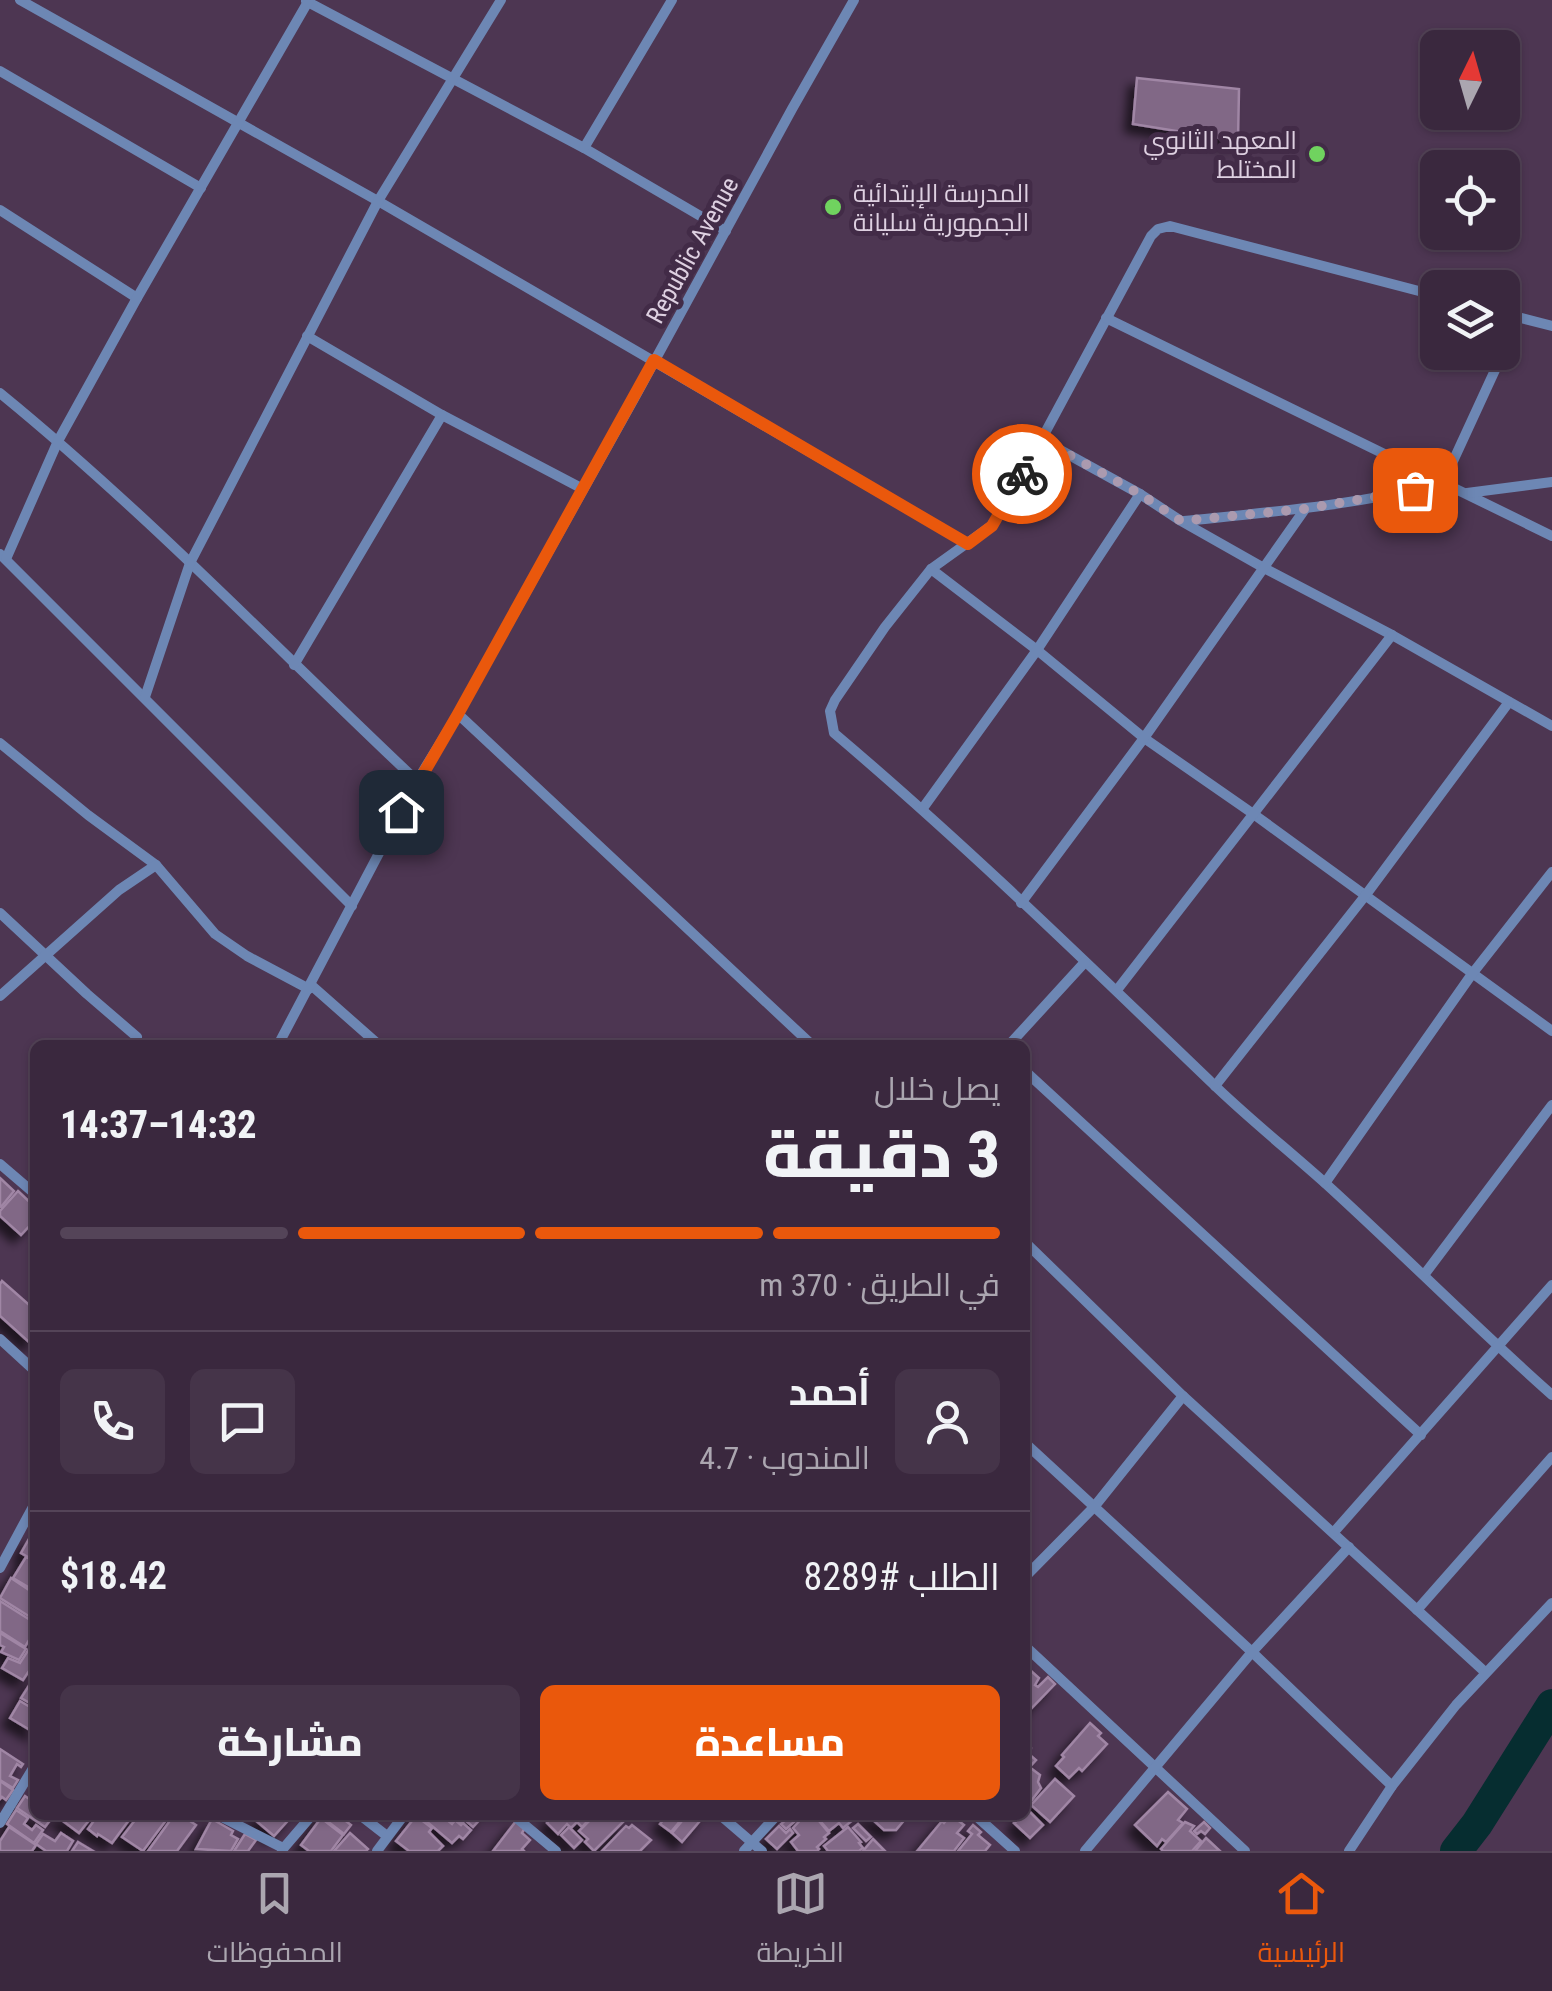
<!DOCTYPE html>
<html lang="ar">
<head>
<meta charset="utf-8">
<style>
  body { margin:0; font-family:"Roboto Condensed",Cairo,sans-serif; background:#453449; color:#f1f3f6; direction:rtl; height:100vh; display:flex; flex-direction:column; font-size:38px; white-space:nowrap }
  * { box-sizing:border-box; margin:0 }
  p { font-size:32px; color:#aba6b0 }
  .icon { flex:none; width:55px; height:55px; fill:none; stroke:currentColor; stroke-width:2; stroke-linecap:round; stroke-linejoin:round }
  .map { position:relative; flex:1; overflow:hidden; direction:ltr }
  .panel { position:absolute; left:30px; top:1040px; width:1000px; height:780px; display:flex; flex-direction:column; background:#3a283e; border-radius:15px; box-shadow:0 2px 8px #0004,0 0 0 2px #544458; direction:rtl }
  .panel>* { flex:none }
  .needle { width:65px; rotate:5deg }
  .tools { position:absolute; left:1420px; top:30px; display:grid; gap:20px }
  .tools a { display:grid; place-items:center; width:100px; height:100px; border-radius:15px; background:#3a283e; box-shadow:0 2px 8px #0004,0 0 0 2px #544458; font-size:50px }
  .pin { position:absolute; display:grid; place-items:center; width:85px; height:85px; color:#fff; margin:-42px; border-radius:20px; box-shadow:0 5px 15px #0006 }
  .courier { position:absolute; display:grid; place-items:center; width:100px; height:100px; margin:-50px; border:8px solid #ea580c; border-radius:50%; background:#fff; color:#222; box-shadow:0 2px 12px #0007 }
  .headline em { font-style:normal; font-weight:800 }
  .headline div { display:flex; flex-direction:column-reverse }
  .headline { display:flex; align-items:center; justify-content:space-between; height:170px; padding:0 30px }
  h1 { font-size:65px; font-weight:800; line-height:75px }
  .bar { display:grid; grid-template-columns:repeat(4,1fr); gap:15px 10px; align-content:center; height:120px; padding:0 30px }
  .bar i { height:12px; border-radius:8px; background:#544458 }
  .bar .on { background:#ea580c }
  .bar p { grid-column:span 4 }
  .line { display:flex; align-items:center; gap:25px; padding:0 30px; border-top:2px solid #544458 }
  .line div { flex:1 }
  .round { display:grid; place-items:center; flex:none; width:105px; height:105px; border-radius:15px; background:#453449 }
  .primary-button { display:flex; gap:20px; margin-top:auto; padding:20px 30px }
  .primary-button a { flex:1; height:115px; border-radius:15px; background:#ea580c; color:#fff; font-size:40px; font-weight:800; line-height:115px; text-align:center }
  .primary-button a+a { background:#453449; color:#f1f3f6 }
  .tab-bar { display:flex; justify-content:space-around; align-items:center; height:140px; border-top:2px solid #544458; background:#3a283e; font-size:28px; color:#aba6b0 }
  .tab-bar a { display:grid; justify-items:center; gap:5px }
  .tab-bar .on { color:#ea580c }
  .map>svg:first-child { display:block }
  .lines { fill:none; stroke-linecap:round; stroke-linejoin:round }
  .river { stroke:#062d30; stroke-width:32 }
  .building { fill:#816886; stroke:#a086a5; stroke-width:2.5; filter:url(#shadow) }
  .street { stroke:#6d87b4; stroke-width:10 }
  .done { stroke:#ab9aaf; stroke-width:10; stroke-dasharray:0 18 }
  .route { stroke:#ea580c; stroke-width:12 }
  .poi-dot { fill:#70d35f; stroke:#422b47; stroke-width:4 }
  .labels { text-anchor:middle; stroke-width:10; stroke-linejoin:round; paint-order:stroke }
  .poi-label { font-size:25px; fill:#ded0e1; stroke:#422b47; text-anchor:end }
  .street-label { font-size:25px; fill:#ded0e1; stroke:#422b47 }
</style>
</head>
<body>
<div class="map">
<svg width="1552" height="1851" viewBox="0 0 1552 1851">
  <defs>
    <filter id="shadow"><feDropShadow dx="-8" dy="8" stdDeviation="5" flood-color="#0009"/></filter>
  </defs>
  <rect width="100%" height="100%" fill="#4d3652"/>
  <g class="lines">
    <path class="river" d="M1456 1851 1477 1824 1552 1705"/>
  </g>
  <g class="building">
    <path d="M1137 78 1239 89 1238 141 1133 124Z"/>
    <path d="M0 1178 14 1191 1 1207 0 1206Z"/>
    <path d="M18 1191 35 1207V1220L21 1235 0 1216V1211Z"/>
    <path d="M2 1281 35 1310V1338L30 1343 0 1316V1284Z"/>
    <path d="M30 1537 35 1540V1561L21 1553Z"/>
    <path d="M26 1557 35 1562V1591L13 1578Z"/>
    <path d="M11 1578 35 1594V1620L0 1598Z"/>
    <path d="M0 1601 35 1623V1630L25 1647 0 1631Z"/>
    <path d="M0 1633 26 1649 19 1660 1 1652 4 1647 0 1645Z"/>
    <path d="M29 1649 35 1653V1666L33 1665 23 1680 2 1668 8 1658 20 1663Z"/>
    <path d="M1030 1670 1039 1678 1035 1685 1038 1687 1048 1677 1055 1684 1025 1715V1675Z"/>
    <path d="M35 1676V1706L21 1698Z"/>
    <path d="M20 1701 35 1710V1733L10 1718Z"/>
    <path d="M1090 1723 1101 1733 1098 1736 1107 1744 1082 1771 1079 1768 1069 1778 1056 1766 1064 1757 1062 1755Z"/>
    <path d="M1025 1744 1031 1748 1030 1755 1036 1760 1025 1772Z"/>
    <path d="M0 1749 23 1764 21 1767 17 1764 10 1776 18 1780 13 1788 0 1780Z"/>
    <path d="M1032 1769 1040 1775 1038 1782 1041 1788 1025 1809V1775Z"/>
    <path d="M1055 1779 1074 1796 1050 1822 1031 1805Z"/>
    <path d="M0 1781 13 1790 6 1800 2 1797 0 1799Z"/>
    <path d="M1168 1792 1187 1809 1178 1820 1183 1823 1166 1842 1162 1839 1157 1846 1135 1825Z"/>
    <path d="M25 1796 35 1803V1815H54L45 1827 17 1808Z"/>
    <path d="M16 1810 28 1818 24 1824 32 1830 36 1825 43 1830 34 1843 7 1824Z"/>
    <path d="M1028 1810 1043 1825 1030 1838 1014 1823 1025 1815Z"/>
    <path d="M62 1815H84L90 1819 79 1833 59 1818Z"/>
    <path d="M98 1815H131L132 1816 112 1843 98 1834 97 1836 88 1829Z"/>
    <path d="M139 1815H170L143 1851 122 1837Z"/>
    <path d="M174 1815H181L196 1825 177 1851H148Z"/>
    <path d="M260 1815H293L274 1836 255 1820Z"/>
    <path d="M324 1815H338L351 1825 344 1834 322 1817Z"/>
    <path d="M419 1815H441L452 1824 455 1820 461 1825 463 1823 471 1830 463 1839 459 1836 452 1843Z"/>
    <path d="M442 1815H484L473 1827 465 1820 461 1824 456 1819 452 1823Z"/>
    <path d="M554 1815H593L582 1827 577 1822 571 1828 567 1824 558 1834 547 1823Z"/>
    <path d="M595 1815H617L624 1821 594 1851 585 1842 588 1839 579 1831Z"/>
    <path d="M667 1815H685L671 1832 660 1824Z"/>
    <path d="M687 1815H705L682 1842 672 1833Z"/>
    <path d="M792 1815H802L786 1829 781 1824Z"/>
    <path d="M805 1815H814L829 1833 824 1837 826 1839 817 1847 819 1849 817 1851H798L791 1842 799 1835 793 1828Z"/>
    <path d="M815 1815H851L854 1819 843 1828 839 1823 829 1831Z"/>
    <path d="M866 1815H903L906 1818 896 1830H884L871 1818 866 1819Z"/>
    <path d="M951 1815 964 1825 957 1833 964 1838 954 1851 918 1850 942 1821 944 1823Z"/>
    <path d="M416 1816 432 1828 429 1832 443 1846 438 1851H409L396 1841Z"/>
    <path d="M321 1818 343 1835 331 1851H309L301 1845Z"/>
    <path d="M212 1819 233 1831 231 1835 238 1839 231 1851 196 1849Z"/>
    <path d="M516 1821 525 1828 522 1833 530 1840 522 1849 524 1851H493Z"/>
    <path d="M1185 1822 1194 1826 1190 1831 1201 1841 1192 1851H1163L1161 1849Z"/>
    <path d="M1204 1822 1210 1828 1205 1834 1201 1831 1197 1834 1194 1831Z"/>
    <path d="M858 1824 871 1837 866 1841 853 1828Z"/>
    <path d="M632 1825 651 1840 640 1851H602L626 1826 629 1828Z"/>
    <path d="M973 1825 981 1832 978 1835 990 1845 985 1851H958L972 1834 968 1831Z"/>
    <path d="M779 1826 786 1833 790 1829 793 1833 777 1849 766 1839Z"/>
    <path d="M9 1827 36 1845 32 1851H0V1841Z"/>
    <path d="M569 1827 582 1840 574 1848 561 1835Z"/>
    <path d="M848 1827 861 1842 859 1843 863 1848 859 1851H828L824 1846Z"/>
    <path d="M61 1833 73 1841 67 1851H46L36 1844 43 1834 55 1841Z"/>
    <path d="M350 1833 368 1849 366 1851H334Z"/>
    <path d="M245 1834 256 1840 248 1851H234Z"/>
    <path d="M1206 1838 1220 1851H1195Z"/>
    <path d="M873 1839 885 1851H863Z"/>
    <path d="M78 1842 93 1851H72Z"/>
  </g>
  <g class="lines">
    <g class="street">
      <path d="M20 0 378 201 968 544"/>
      <path d="M306 1 584 148 726 231"/>
      <path d="M0 71 201 188"/>
      <path d="M584 148 672 0"/>
      <path d="M0 210 137 298"/>
      <path d="M1438 296 1170 226 1158 229 1151 236 1004 509 991 526 931 569 885 627 835 700 830 711 834 733C965 844 1088 964 1212 1083 1248 1118 1287 1149 1325 1183 1402 1253 1474 1326 1552 1395"/>
      <path d="M1502 313 1552 326"/>
      <path d="M1106 318 1552 536"/>
      <path d="M307 336 442 415 583 489"/>
      <path d="M0 393C147 513 279 651 417 781"/>
      <path d="M1042 440 1140 494 1181 521 1264 568 1392 635 1552 726"/>
      <path d="M1467 493 1552 482"/>
      <path d="M1184 521C1271 512 1358 505 1443 483L1519 318"/>
      <path d="M0 554 352 906"/>
      <path d="M6 559 58 441 137 298 309 0"/>
      <path d="M931 569 1037 650 1144 738 1252 813 1552 1031"/>
      <path d="M294 665 442 415"/>
      <path d="M145 697 190 563 378 201 501 0"/>
      <path d="M458 714 812 1045"/>
      <path d="M0 743 88 815 156 865 215 934 247 956 309 989"/>
      <path d="M923 808 1037 650 1140 494"/>
      <path d="M1021 903 1144 738 1305 509"/>
      <path d="M0 913 87 994 137 1037 133 1045"/>
      <path d="M311 985 379 1045"/>
      <path d="M1117 990 1392 635"/>
      <path d="M0 996 119 890 156 865"/>
      <path d="M278 1045 417 781 458 714 636 395 792 109 854 0"/>
      <path d="M1009 1045 1085 962"/>
      <path d="M1025 1071 1421 1435"/>
      <path d="M1215 1086 1365 896 1509 702"/>
      <path d="M0 1164 35 1194"/>
      <path d="M1325 1183 1472 974 1552 872"/>
      <path d="M1025 1242 1183 1396 1485 1672"/>
      <path d="M1424 1275 1552 1105"/>
      <path d="M0 1339 35 1371"/>
      <path d="M1025 1443 1252 1652 1392 1786"/>
      <path d="M1334 1532 1552 1285"/>
      <path d="M0 1568 35 1503"/>
      <path d="M1025 1577 1094 1507 1183 1396"/>
      <path d="M1417 1610 1552 1457"/>
      <path d="M1025 1646 1245 1851"/>
      <path d="M218 1815 283 1848"/>
      <path d="M360 1815 387 1836"/>
      <path d="M513 1815 556 1851"/>
      <path d="M720 1815 762 1851"/>
      <path d="M975 1815 1015 1851"/>
      <path d="M0 1823 35 1765"/>
      <path d="M282 1850 312 1815"/>
      <path d="M377 1851 404 1815"/>
      <path d="M744 1851 777 1815"/>
      <path d="M1085 1851 1252 1652 1349 1547"/>
      <path d="M1349 1851 1392 1786 1456 1705 1552 1603"/>
    </g>
  </g>
  <g class="lines">
    <path class="done" d="M1022 474 1042 440 1140 494 1181 521 1304 509 1415 490"/>
    <path class="route" d="M401 812 458 714 654 360 968 544 992 526 1022 474"/>
  </g>
  <g class="poi-dot">
    <circle cx="1317" cy="154" r="10"/>
    <circle cx="833" cy="207" r="10"/>
  </g>
  <g class="labels">
    <g class="poi-label">
      <text x="1297" y="149">المعهد الثانوي<tspan x="1297" dy="29">المختلط</tspan></text>
      <text x="853" y="202" text-anchor="start">المدرسة الإبتدائية<tspan x="853" dy="29">الجمهورية سليانة</tspan></text>
    </g>
    <g class="street-label">
      <text transform="translate(692 250) rotate(-61)" y="9">Republic Avenue</text>
    </g>
  </g>
</svg>
<div class="tools">
<a><svg class="needle" viewBox="-14 -14 28 28"><path d="M0-13l5 13h-10z" fill="#e53935"/><path d="M0 13l5-13h-10z" fill="#aba6b0"/></svg></a>
<a><svg class="icon" aria-label="locate" viewBox="0 0 24 24"><circle cx="12" cy="12" r="6"/><path d="M12 2v4M12 18v4M2 12h4M18 12h4"/></svg></a>
<a><svg class="icon" aria-label="layers" viewBox="0 0 24 24"><path d="M12 4l9 5-9 5-9-5zM3 14l9 5 9-5"/></svg></a>
</div>
<div class="pin" style="left:1415px;top:490px;background:#ea580c"><svg class="icon" aria-label="bag" viewBox="0 0 24 24"><path d="M5 8h14l-1 12H6zM9 8a3 3 0 0 1 6 0"/></svg></div>
<div class="pin" style="left:401px;top:812px;background:#1f2937"><svg class="icon" aria-label="home" viewBox="0 0 24 24"><path d="M3 11l9-7 9 7M6 9v11h12V9"/></svg></div>
<div class="courier" style="left:1022px;top:474px"><svg class="icon" aria-label="bike" viewBox="0 0 24 24"><circle cx="6" cy="16" r="4"/><circle cx="18" cy="16" r="4"/><path d="M6 16l4-8h5l3 8M10 8l3 8H6M13 5h3"/></svg></div>
<section class="panel">
<div class="headline"><div><h1>3 دقيقة</h1><p>يصل خلال</p></div><em>14:32–14:37</em></div>
<div class="bar"><i class="on"></i><i class="on"></i><i class="on"></i><i></i><p>في الطريق · 370 m</p></div>
<div class="line" style="height:180px"><a class="round"><svg class="icon" aria-label="person" viewBox="0 0 24 24"><circle cx="12" cy="8" r="4"/><path d="M4 21q1-7 8-7t8 7"/></svg></a><div><b>أحمد</b><p>المندوب · 4.7</p></div><a class="round"><svg class="icon" aria-label="chat" viewBox="0 0 24 24"><path d="M4 5h16v11H9l-5 4z"/></svg></a><a class="round"><svg class="icon" aria-label="phone" viewBox="0 0 24 24"><path d="M5 4h4l2 5-3 2q2 4 5 5l2-3 5 2v4C11 20 4 13 5 4z"/></svg></a></div>
<div class="line" style="height:130px"><div>الطلب #8289</div><b>$18.42</b></div>
<div class="primary-button"><a>مساعدة</a><a>مشاركة</a></div>
</section>
</div>
<nav class="tab-bar">
<a class="on"><svg class="icon" aria-label="home" viewBox="0 0 24 24"><path d="M3 11l9-7 9 7M6 9v11h12V9"/></svg>الرئيسية</a>
<a><svg class="icon" aria-label="map" viewBox="0 0 24 24"><path d="M3 6l6-2 6 2 6-2v14l-6 2-6-2-6 2zM9 4v14M15 6v14"/></svg>الخريطة</a>
<a><svg class="icon" aria-label="saved" viewBox="0 0 24 24"><path d="M7 4h10v16l-5-4-5 4z"/></svg>المحفوظات</a>
</nav>
</body>
</html>
